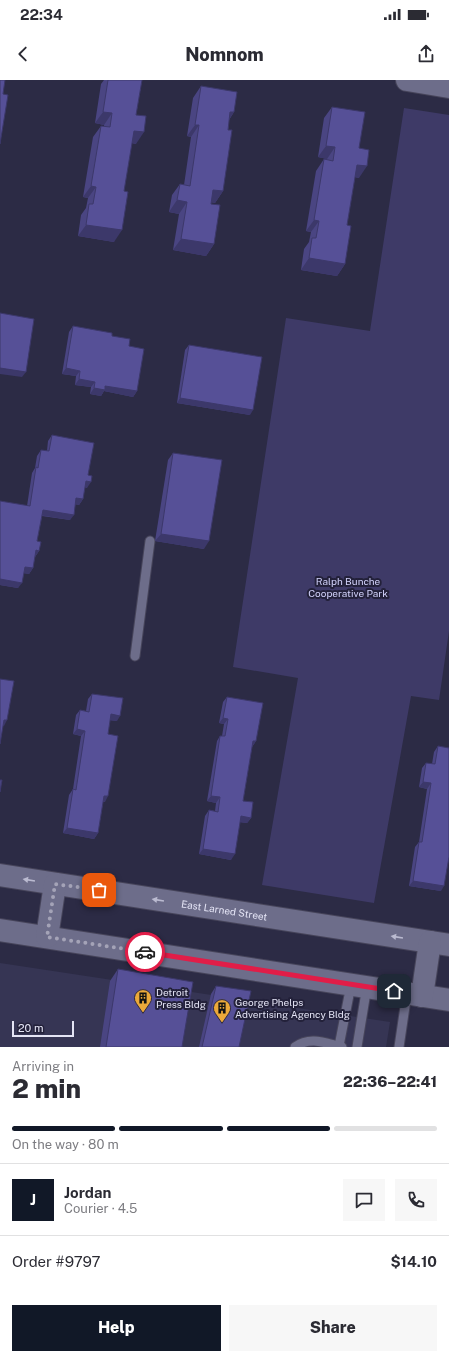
<!DOCTYPE html>
<html lang="en">
<head>
<meta charset="utf-8">
<style>
  body { margin:0; font-family:"Public Sans",sans-serif; background:#f7f7f7; color:#2b2b33; height:100vh; display:flex; flex-direction:column; font-size:15px; white-space:nowrap }
  * { box-sizing:border-box; margin:0 }
  p { font-size:13px; color:#7c7c81 }
  .icon { flex:none; width:22px; height:22px; fill:none; stroke:currentColor; stroke-width:2; stroke-linecap:round; stroke-linejoin:round }
  .map { position:relative; height:967px; overflow:hidden }
  .details { display:flex; flex-direction:column; background:#fff; flex:1 }
  .details>* { flex:none }
  .scale { position:absolute; left:12px; bottom:10px; width:62px; box-sizing:border-box; padding-left:4px; border:2px solid #e4e4f5; border-top:0; font-size:11px; line-height:14px; white-space:nowrap; color:#e4e4f5; -webkit-text-stroke:3px #23213a; paint-order:stroke }
  .pin { position:absolute; display:grid; place-items:center; width:34px; height:34px; color:#fff; margin:-17px; border-radius:8px; box-shadow:0 2px 6px #0006 }
  .courier { position:absolute; display:grid; place-items:center; width:40px; height:40px; margin:-20px; border:3px solid #e11d48; border-radius:50%; background:#fff; color:#222; box-shadow:0 1px 5px #0007 }
  .overview em { font-style:normal; font-weight:800 }
  .overview div { display:flex; flex-direction:column-reverse }
  .overview { display:flex; align-items:center; justify-content:space-between; height:68px; padding:0 12px }
  h1 { font-size:26px; font-weight:800; line-height:30px }
  .bar { display:grid; grid-template-columns:repeat(4,1fr); gap:6px 4px; align-content:center; height:48px; padding:0 12px }
  .bar i { height:5px; border-radius:3px; background:#e1e1e2 }
  .bar .current { background:#111827 }
  .bar p { grid-column:span 4 }
  .line { display:flex; align-items:center; gap:10px; padding:0 12px; border-top:1px solid #e1e1e2 }
  .line div { flex:1 }
  .round { display:grid; place-items:center; flex:none; width:42px; height:42px; border-radius:0px; background:#f7f7f7 }
  .primary-button { display:flex; gap:8px; margin-top:auto; padding:8px 12px }
  .primary-button a { flex:1; height:46px; border-radius:0px; background:#111827; color:#fff; font-size:16px; font-weight:800; line-height:46px; text-align:center }
  .primary-button a+a { background:#f7f7f7; color:#2b2b33 }
  .status { display:flex; justify-content:space-between; align-items:center; height:28px; padding:0 20px; background:#fff; direction:ltr }
  .status svg { height:11px; fill:currentColor }
  header { display:flex; justify-content:space-between; align-items:center; height:52px; padding:0 12px; background:#fff; font-size:18px; font-weight:800 }
  .map>svg:first-child { display:block }
  .built { fill:#363554 }
  .green { fill:#3e3a67 }
  .lines { fill:none; stroke-linecap:round; stroke-linejoin:round }
  .service-casing { stroke:#47455b; stroke-width:11 }
  .tertiary-casing { stroke:#47455b; stroke-width:24 }
  .service { stroke:#6d6d8a; stroke-width:9 }
  .tertiary { stroke:#6d6d8a; stroke-width:22 }
  .wall { fill:#4a4582 }
  .shaded-wall { fill:#3c386a }
  .building { fill:#565097; stroke:#3c386a }
  .oneway { fill:#babad0 }
  .done { stroke:#a4a3b7; stroke-width:4; stroke-dasharray:0 7.2 }
  .route { stroke:#e11d48; stroke-width:5 }
  .labels { text-anchor:middle; stroke-width:4; stroke-linejoin:round; paint-order:stroke }
  .park-label { font-size:10px; fill:#d3d3fc; stroke:#23213a }
  .street-label { font-size:10px; fill:#e4e4f5; stroke:#23213a }
  .poi-label { font-size:10px; fill:#e4e4f5; stroke:#23213a; text-anchor:start }
</style>
</head>
<body>
<div class="status"><b>22:34</b><svg viewBox="0 0 49 12"><path d="M0 12V9h3v3zM5 12V6h3v6zM10 12V3h3v9zM15 12V0h3v12zM26 1h20v11H26zM47 4h2v5h-2z"/></svg></div>
<header><svg class="icon" aria-label="back" viewBox="0 0 24 24"><path d="M15 5l-7 7 7 7"/></svg>Nomnom<svg class="icon" aria-label="share" viewBox="0 0 24 24"><path d="M12 15V3M7 8l5-5 5 5M5 13v7h14v-7"/></svg></header>
<div class="map">
<svg width="449" height="967" viewBox="0 0 449 967">
  <rect width="100%" height="100%" fill="#2c2b45"/>
  <path class="built" d="M0 883 390 942 386 967H0Z"/>
  <path class="green" d="M404 28 449 35V551L439 620 411 616 374 823 262 805 298 598 233 587 286 238 370 251Z"/>
  <g class="lines">
    <g class="service-casing">
      <g id="service">
        <path d="M135 576 150 461"/>
        <path d="M339 966 351 905"/>
        <path d="M295 967C310 956 325 963 342 967"/>
        <path d="M357 967 367 906"/>
        <path d="M399 967 407 913"/>
      </g>
    </g>
    <g class="tertiary-casing">
      <g id="tertiary">
        <path d="M407 0 449 7"/>
        <path id="s1" d="M0 795 449 865"/>
        <path d="M0 850 449 920"/>
        <path d="M47 857 55 804"/>
        <path d="M422 916 430 862"/>
      </g>
    </g>
    <use href="#service" class="service"/>
    <use href="#tertiary" class="tertiary"/>
  </g>
  <g class="wall">
    <path d="M104 0H142L136 35V64L132 63 114 162 78 156 81 135 86 128 88 118 83 117 93 57 101 46H104V45L95 43 101 4Z"/>
    <path d="M201 6 234 32 229 40 228 50 223 111 215 123 211 122 214 164 206 176 173 170 179 134 169 132 172 115 180 104 184 105 191 57 187 56 193 18Z"/>
    <path d="M332 27 359 68V98L355 97 347 145 345 184 337 196 301 190 304 169 309 162 311 152 306 151 316 91 324 79 327 80V79L318 77 324 38Z"/>
    <path d="M73 246 112 256 129 266 137 311 133 317 104 311 101 316 90 314 91 307 75 305 76 296 62 294 69 252Z"/>
    <path d="M189 265 250 335 177 323 185 270Z"/>
    <path d="M52 355 88 395 87 408 85 407 83 419 79 425 75 424 70 440 42 436 37 461 39 471 35 477V476L33 488 29 494 24 493 18 508 0 505V421L27 426 32 393 35 388 37 376 41 370 47 371 48 361Z"/>
    <path d="M173 373 204 469 155 461 168 380Z"/>
    <path d="M92 614 117 641 110 640 108 654 105 722H103L98 753 94 759 63 753 69 715 73 709 81 656 73 654 76 635 80 630 86 631 88 619Z"/>
    <path d="M227 617 256 661 252 667 243 721 251 738 247 743 240 742 231 780 199 774 205 736 209 730 215 731 216 723 207 721 217 661 220 656H222L224 644 219 643 223 622Z"/>
    <path d="M438 666 441 811 409 806 415 767 419 762 427 709 419 707 422 688 426 683 432 684 434 672Z"/>
    <path d="M118 889 182 967H100L110 901Z"/>
    <path d="M216 906 239 967H199L211 914Z"/>
  </g>
  <g class="shaded-wall">
    <path d="M103 32 112 33 104 45 95 43Z"/>
    <path d="M230 32H234L226 44Z"/>
    <path d="M195 45H199L191 57 187 56Z"/>
    <path d="M134 51 144 52 136 64 126 62Z"/>
    <path d="M326 66 335 67 327 79 318 77Z"/>
    <path d="M357 85 367 86 359 98 349 96Z"/>
    <path d="M91 106 96 107 88 118 83 117Z"/>
    <path d="M213 110 223 111 215 123 205 121Z"/>
    <path d="M177 120 187 122 179 134 169 132Z"/>
    <path d="M314 140 319 141 311 152 306 151Z"/>
    <path d="M86 145 122 150 114 162 78 156Z"/>
    <path d="M181 159 214 164 206 176 173 170Z"/>
    <path d="M309 178 345 184 337 196 301 190Z"/>
    <path d="M0 288 26 292 22 297 0 294Z"/>
    <path d="M66 288 80 291 76 296 62 294Z"/>
    <path d="M79 299 95 302 91 307 75 305Z"/>
    <path d="M105 306 137 311 133 317 104 311 101 316 90 314 94 308Z"/>
    <path d="M180 318 253 330 250 335 177 323Z"/>
    <path d="M86 401 91 402 87 408 82 407Z"/>
    <path d="M76 418 83 419 79 425 73 424Z"/>
    <path d="M43 430 74 435 70 440 39 435Z"/>
    <path d="M161 454 209 461 204 469 155 461Z"/>
    <path d="M36 470 39 471 35 477 32 476Z"/>
    <path d="M25 487 33 488 29 494 21 493Z"/>
    <path d="M0 499 22 503 18 508 0 505Z"/>
    <path d="M111 634 120 636 117 641 107 640Z"/>
    <path d="M223 638 228 639 224 644 219 643Z"/>
    <path d="M4 640H7L4 646 0 645Z"/>
    <path d="M77 649 85 651 81 656 73 654Z"/>
    <path d="M253 661H256L252 667 249 666Z"/>
    <path d="M423 702 431 703 427 709 419 707Z"/>
    <path d="M104 716H108L105 722 100 721Z"/>
    <path d="M211 716 220 717 216 723 207 721Z"/>
    <path d="M241 736 251 738 247 743 237 742Z"/>
    <path d="M67 748 98 753 94 759 63 753Z"/>
    <path d="M203 769 235 774 231 780 199 774Z"/>
    <path d="M413 801 444 806 441 811 409 806Z"/>
  </g>
  <g class="building">
    <path d="M0 0H5L3 14 8 15 0 64Z"/>
    <path d="M108 0H142L136 35 146 36 144 52 134 51 124 111 128 112 122 150 86 145 89 124H93L96 107 91 106 101 46 110 47 112 33 103 32Z"/>
    <path d="M201 6 237 12 234 32H230L228 50H232L223 111 213 110 211 124 220 125 214 164 181 159 187 122 177 120 180 104 190 106 199 45H195Z"/>
    <path d="M332 27 365 32 359 68 369 70 367 86 357 85 347 145 351 146 345 184 309 178 312 158H316L319 141 314 140 324 79 333 81 335 67 326 66Z"/>
    <path d="M0 233 34 239 26 292 0 288Z"/>
    <path d="M73 246 112 253V256L130 259 129 266 144 269 137 311 105 306V310L94 308 95 302 79 299 80 291 66 288Z"/>
    <path d="M189 265 262 277 253 330 180 318Z"/>
    <path d="M52 355 94 363 88 395 92 396 91 402 86 401 83 419 76 418 74 435 43 430 37 461 41 462 39 471 36 470 33 488 25 487 22 503 0 499V421L30 426 36 387 38 388 41 370 49 371Z"/>
    <path d="M173 373 222 380 209 461 161 454Z"/>
    <path d="M0 599 14 601 7 640H4L0 664Z"/>
    <path d="M92 614 123 618 120 636 111 634 108 654 118 656 108 716H104L98 753 67 748 73 709 76 710 85 651 77 649 80 630 89 632Z"/>
    <path d="M227 617 263 623 256 661H253L243 721 253 722 251 738 241 736 235 774 203 769 209 730 218 732 220 717 211 716 220 656H225L228 639 223 638Z"/>
    <path d="M438 666 449 668V777L444 806 413 801 419 762H422L431 703 423 702 426 683 435 684Z"/>
    <path d="M0 700H2L0 712Z"/>
    <path d="M118 889 193 902 182 967H106Z"/>
    <path d="M216 906 251 911 239 967H202Z"/>
  </g>
  <defs><path id="oneway-solid" d="M-6-.8H1V-3.2L6.5 0L1 3.2V.8H-6Z"/></defs>
  <g class="oneway">
    <use href="#oneway-solid" transform="translate(29 800) rotate(-171)"/>
    <use href="#oneway-solid" transform="translate(158 820) rotate(-171)"/>
    <use href="#oneway-solid" transform="translate(397 857) rotate(-171)"/>
  </g>
  <g class="lines">
    <path class="done" d="M99 810 55 804 47 857 145 872"/>
    <path class="route" d="M145 872 394 911"/>
  </g>
  <defs>
    <g id="building-pin" transform="scale(0.9)"><path d="M0 17L-7.5 6A9.5 9.5 0 1 1 7.5 6Z" fill="#eca93a" stroke="#23213a"/><path d="M-4-6H4V6H1V3H-1V6H-4ZM-2.5-4.3h1.7v1.8h-1.7ZM.8-4.3h1.7v1.8H.8ZM-2.5-1h1.7V.8h-1.7ZM.8-1h1.7V.8H.8Z" fill="#111"/></g>
  </defs>
  <g fill-rule="evenodd">
    <use href="#building-pin" x="143" y="918"/>
    <use href="#building-pin" x="222" y="928"/>
  </g>
  <g class="labels">
    <g class="park-label">
      <text x="348" y="505">Ralph Bunche<tspan x="348" dy="12">Cooperative Park</tspan></text>
    </g>
    <g class="street-label">
      <text dy="4" stroke="none"><textPath href="#s1" startOffset="227">East Larned Street</textPath></text>
    </g>
    <g class="poi-label">
      <text x="156" y="916">Detroit<tspan x="156" dy="12">Press Bldg</tspan></text>
      <text x="235" y="926">George Phelps<tspan x="235" dy="12">Advertising Agency Bldg</tspan></text>
    </g>
  </g>
</svg>
<div class="scale">20 m</div>
<div class="pin" style="left:99px;top:810px;background:#ea580c"><svg class="icon" aria-label="bag" viewBox="0 0 24 24"><path d="M5 8h14l-1 12H6zM9 8a3 3 0 0 1 6 0"/></svg></div>
<div class="pin" style="left:394px;top:911px;background:#1f2937"><svg class="icon" aria-label="home" viewBox="0 0 24 24"><path d="M3 11l9-7 9 7M6 9v11h12V9"/></svg></div>
<div class="courier" style="left:145px;top:872px"><svg class="icon" aria-label="car" viewBox="0 0 24 24"><path d="M5 17H2v-5l4-1 3-4h7l3 4 3 1v5h-3M9 17h6M6 11h13"/><circle cx="7" cy="17" r="2"/><circle cx="17" cy="17" r="2"/></svg></div>
</div>
<section class="details">
<div class="overview"><div><h1>2 min</h1><p>Arriving in</p></div><em>22:36–22:41</em></div>
<div class="bar"><i class="current"></i><i class="current"></i><i class="current"></i><i></i><p>On the way · 80 m</p></div>
<div class="line" style="height:72px"><b class="round" style="background:#111827;color:#fff">J</b><div><b>Jordan</b><p>Courier · 4.5</p></div><a class="round"><svg class="icon" aria-label="chat" viewBox="0 0 24 24"><path d="M4 5h16v11H9l-5 4z"/></svg></a><a class="round"><svg class="icon" aria-label="phone" viewBox="0 0 24 24"><path d="M5 4h4l2 5-3 2q2 4 5 5l2-3 5 2v4C11 20 4 13 5 4z"/></svg></a></div>
<div class="line" style="height:52px"><div>Order #9797</div><b>$14.10</b></div>
<div class="primary-button"><a>Help</a><a>Share</a></div>
</section>
</body>
</html>
